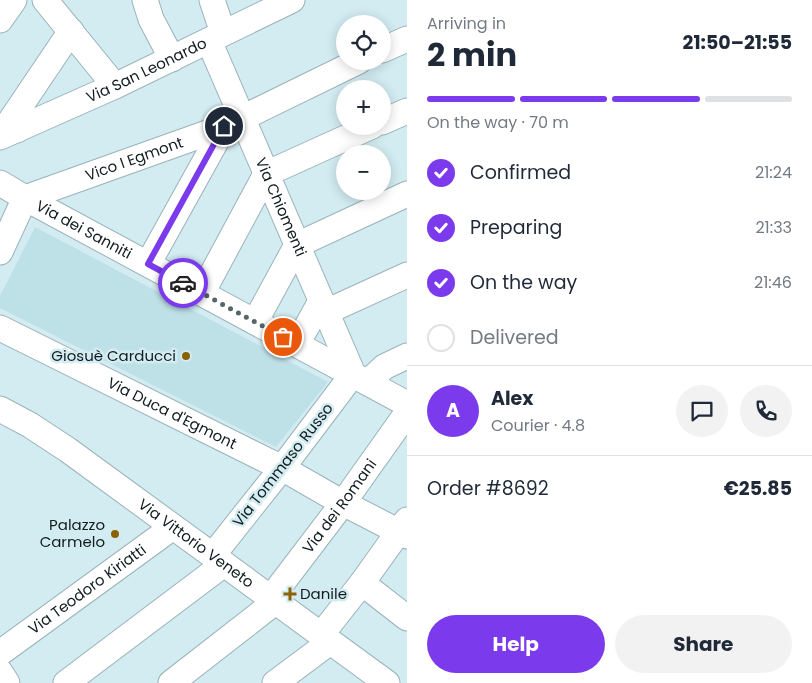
<!DOCTYPE html>
<html lang="en">
<head>
<meta charset="utf-8">
<style>
  body { margin:0; font-family:Poppins,sans-serif; background:#f2f2f3; color:#1f2937; height:100vh; display:flex; flex-direction:column; font-size:19px; white-space:nowrap }
  * { box-sizing:border-box; margin:0 }
  p { font-size:16px; color:#747a83 }
  .icon { flex:none; width:28px; height:28px; fill:none; stroke:currentColor; stroke-width:2; stroke-linecap:round; stroke-linejoin:round }
  .map { position:relative; flex:1; overflow:hidden }
  .details { display:flex; flex-direction:column; background:#fff; width:405px }
  .details>* { flex:none }
  .tools { position:absolute; left:336px; top:15px; display:grid; gap:10px }
  .tools a { display:grid; place-items:center; width:55px; height:55px; border-radius:50%; background:#fff; box-shadow:0 2px 12px #0003; font-size:25px }
  .pin { position:absolute; display:grid; place-items:center; width:42px; height:42px; color:#fff; margin:-21px; border:2px solid #fff; border-radius:50%; box-shadow:0 1px 5px #0007 }
  .courier { position:absolute; display:grid; place-items:center; width:50px; height:50px; margin:-25px; border:4px solid #7c3aed; border-radius:50%; background:#fff; color:#222; box-shadow:0 1px 6px #0007 }
  .overview em { font-style:normal; font-weight:700 }
  .overview div { display:flex; flex-direction:column-reverse }
  .overview { display:flex; align-items:center; justify-content:space-between; height:85px; padding:0 20px }
  h1 { font-size:32px; font-weight:700; line-height:38px }
  .bar { display:grid; grid-template-columns:repeat(4,1fr); gap:8px 5px; align-content:center; height:60px; padding:0 20px }
  .bar i { height:6px; border-radius:4px; background:#e0e1e3 }
  .bar .current { background:#7c3aed }
  .bar p { grid-column:span 4 }
  .line { display:flex; align-items:center; gap:12px; padding:0 20px; border-top:1px solid #e0e1e3 }
  .line div { flex:1 }
  .round { display:grid; place-items:center; flex:none; width:52px; height:52px; border-radius:26px; background:#f2f2f3 }
  ol { padding:0 20px; list-style:none }
  li { display:flex; align-items:center; gap:15px; height:55px }
  li p { margin-inline-start:auto }
  li .icon { padding:5px; border-radius:50%; background:#7c3aed; color:#fff; stroke-width:4 }
  li:last-child { color:#747a83 }
  li i { width:28px; height:28px; border:2px solid #e0e1e3; border-radius:50% }
  .action { display:flex; gap:10px; margin-top:auto; padding:10px 20px }
  .action a { flex:1; height:58px; border-radius:30px; background:#7c3aed; color:#fff; font-size:20px; font-weight:700; line-height:58px; text-align:center }
  .action a+a { background:#f2f2f3; color:#1f2937 }
  main { display:flex; flex:1; min-height:0 }
  .map>svg:first-child { display:block }
  .built { fill:#bee1e8 }
  .lines { fill:none; stroke-linecap:round; stroke-linejoin:round }
  .minor-casing { stroke:#9ab3b8; stroke-width:27 }
  .minor { stroke:#fff; stroke-width:25 }
  .done { stroke:#556568; stroke-width:5; stroke-dasharray:0 9 }
  .route { stroke:#7c3aed; stroke-width:6 }
  .poi-dot { fill:#8a6202; stroke:#d2ecf2; stroke-width:2 }
  .labels { text-anchor:middle; stroke-width:5; stroke-linejoin:round; paint-order:stroke }
  .street-label { font-size:15px; fill:#121c1e; stroke:#d2ecf2 }
  .poi-label { font-size:15px; fill:#121c1e; stroke:#d2ecf2; text-anchor:end }
</style>
</head>
<body>
<main>
<div class="map">
<svg width="407" height="683" viewBox="0 0 407 683">
  <rect width="100%" height="100%" fill="#d2ecf2"/>
  <path class="built" d="M35 227 162 294 328 382 276 447 0 308V296Z"/>
  <g class="lines">
    <g class="minor-casing">
      <g id="minor">
        <path d="M45 0 115 86"/>
        <path d="M145 0 151 19 172 59"/>
        <path d="M212 0 223 33"/>
        <path d="M0 20 14 0"/>
        <path id="s1" d="M209 41 353 374 282 468 213 555"/>
        <path d="M382 50 407 39"/>
        <path d="M382 122 407 111"/>
        <path d="M17 130 11 120 71 31"/>
        <path id="s2" d="M0 137 115 86 292 0"/>
        <path id="s3" d="M0 183 25 198 407 404"/>
        <path id="s4" d="M25 198 224 127 359 61"/>
        <path d="M0 252 25 198"/>
        <path d="M148 264 224 127"/>
        <path d="M202 293 266 174 372 126"/>
        <path d="M326 312 407 275"/>
        <path d="M255 322 297 245 407 194"/>
        <path id="s5" d="M0 328 282 468 343 503 407 536"/>
        <path d="M297 344 321 301"/>
        <path d="M368 382 384 367 407 356"/>
        <path id="s6" d="M0 409 30 425 68 450 387 683"/>
        <path d="M362 583 407 618"/>
        <path id="s7" d="M270 599 343 503 407 413"/>
        <path d="M321 635 362 583 407 520"/>
        <path id="s8" d="M0 653 173 527"/>
        <path d="M0 672 7 683"/>
        <path d="M66 683 224 564"/>
        <path d="M171 683 275 602"/>
        <path d="M275 683 330 642"/>
      </g>
    </g>
    <use href="#minor" class="minor"/>
  </g>
  <g class="lines">
    <path class="done" d="M183 283 283 337"/>
    <path class="route" d="M183 283 148 264 224 126"/>
  </g>
  <g class="poi-dot">
    <circle cx="186" cy="356" r="5"/>
    <circle cx="115" cy="534" r="5"/>
    <path d="M287.5 586.5h5v5h5v5h-5v5h-5v-5h-5v-5h5z"/>
  </g>
  <g class="labels">
    <g class="street-label">
      <text dy="5" stroke="none"><textPath href="#s2" startOffset="161">Via San Leonardo</textPath></text>
      <text dy="5" stroke="none"><textPath href="#s4" startOffset="116">Vico I Egmont</textPath></text>
      <text dy="5" stroke="none"><textPath href="#s1" startOffset="181">Via Chiomenti</textPath></text>
      <text dy="5" stroke="none"><textPath href="#s3" startOffset="96">Via dei Sanniti</textPath></text>
      <text dy="5" stroke="none"><textPath href="#s5" startOffset="192">Via Duca d'Egmont</textPath></text>
      <text transform="translate(283 465) rotate(-52)" y="5">Via Tommaso Russo</text>
      <text dy="5" stroke="none"><textPath href="#s7" startOffset="116">Via dei Romani</textPath></text>
      <text dy="5" stroke="none"><textPath href="#s6" startOffset="238">Via Vittorio Veneto</textPath></text>
      <text dy="5" stroke="none"><textPath href="#s8" startOffset="108">Via Teodoro Kiriatti</textPath></text>
    </g>
    <g class="poi-label">
      <text x="176" y="361">Giosuè Carducci</text>
      <text x="105" y="530">Palazzo<tspan x="105" dy="17">Carmelo</tspan></text>
      <text x="300" y="599" text-anchor="start">Danile</text>
    </g>
  </g>
</svg>
<div class="tools">
<a><svg class="icon" aria-label="locate" viewBox="0 0 24 24"><circle cx="12" cy="12" r="6"/><path d="M12 2v4M12 18v4M2 12h4M18 12h4"/></svg></a>
<a>+</a>
<a>−</a>
</div>
<div class="pin" style="left:283px;top:337px;background:#ea580c"><svg class="icon" aria-label="bag" viewBox="0 0 24 24"><path d="M5 8h14l-1 12H6zM9 8a3 3 0 0 1 6 0"/></svg></div>
<div class="pin" style="left:224px;top:126px;background:#1f2937"><svg class="icon" aria-label="home" viewBox="0 0 24 24"><path d="M3 11l9-7 9 7M6 9v11h12V9"/></svg></div>
<div class="courier" style="left:183px;top:283px"><svg class="icon" aria-label="car" viewBox="0 0 24 24"><path d="M5 17H2v-5l4-1 3-4h7l3 4 3 1v5h-3M9 17h6M6 11h13"/><circle cx="7" cy="17" r="2"/><circle cx="17" cy="17" r="2"/></svg></div>
</div>
<section class="details">
<div class="overview"><div><h1>2 min</h1><p>Arriving in</p></div><em>21:50–21:55</em></div>
<div class="bar"><i class="current"></i><i class="current"></i><i class="current"></i><i></i><p>On the way · 70 m</p></div>
<ol>
<li><svg class="icon" aria-label="check" viewBox="0 0 24 24"><path d="M5 12l5 5 9-10"/></svg>Confirmed<p>21:24</p></li>
<li><svg class="icon" aria-label="check" viewBox="0 0 24 24"><path d="M5 12l5 5 9-10"/></svg>Preparing<p>21:33</p></li>
<li><svg class="icon" aria-label="check" viewBox="0 0 24 24"><path d="M5 12l5 5 9-10"/></svg>On the way<p>21:46</p></li>
<li><i></i>Delivered</li>
</ol>
<div class="line" style="height:90px"><b class="round" style="background:#7c3aed;color:#fff">A</b><div><b>Alex</b><p>Courier · 4.8</p></div><a class="round"><svg class="icon" aria-label="chat" viewBox="0 0 24 24"><path d="M4 5h16v11H9l-5 4z"/></svg></a><a class="round"><svg class="icon" aria-label="phone" viewBox="0 0 24 24"><path d="M5 4h4l2 5-3 2q2 4 5 5l2-3 5 2v4C11 20 4 13 5 4z"/></svg></a></div>
<div class="line" style="height:65px"><div>Order #8692</div><b>€25.85</b></div>
<div class="action"><a>Help</a><a>Share</a></div>
</section>
</main>
</body>
</html>
